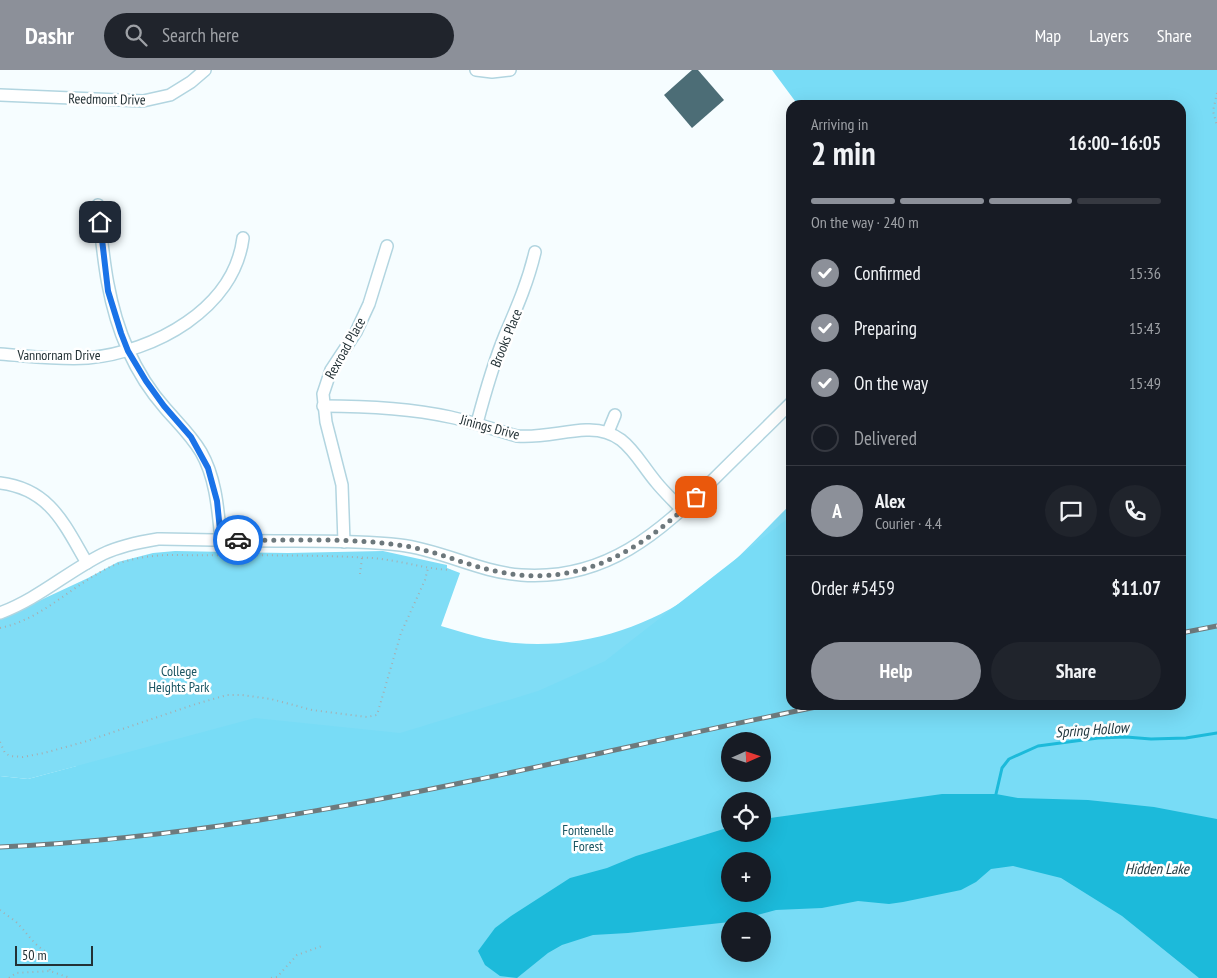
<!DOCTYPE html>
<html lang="en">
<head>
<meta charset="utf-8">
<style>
  body { margin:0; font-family:"PT Sans Narrow",sans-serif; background:#20242c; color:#f1f3f6; height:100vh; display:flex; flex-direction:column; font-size:19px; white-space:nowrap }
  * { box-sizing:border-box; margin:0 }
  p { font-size:16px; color:#9ea1a6 }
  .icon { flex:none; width:28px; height:28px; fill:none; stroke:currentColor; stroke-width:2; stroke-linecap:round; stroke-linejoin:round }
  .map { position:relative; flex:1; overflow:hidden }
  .side { position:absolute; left:786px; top:30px; width:400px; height:610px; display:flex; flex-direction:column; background:#171b24; border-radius:15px; box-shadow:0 5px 20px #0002 }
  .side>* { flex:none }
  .needle { width:32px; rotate:87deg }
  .fabs { position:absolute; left:721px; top:662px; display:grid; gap:10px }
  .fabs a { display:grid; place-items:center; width:50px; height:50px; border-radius:50%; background:#171b24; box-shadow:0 5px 20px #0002; font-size:25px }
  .scale { position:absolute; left:15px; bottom:12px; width:78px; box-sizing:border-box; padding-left:5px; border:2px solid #233135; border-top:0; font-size:14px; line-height:18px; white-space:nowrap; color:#233135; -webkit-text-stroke:4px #fff; paint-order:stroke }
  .pin { position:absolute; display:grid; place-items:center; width:42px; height:42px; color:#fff; margin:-21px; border-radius:10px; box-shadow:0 2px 8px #0006 }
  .courier { position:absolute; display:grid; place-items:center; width:50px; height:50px; margin:-25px; border:4px solid #1a73e8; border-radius:50%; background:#fff; color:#222; box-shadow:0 1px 6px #0007 }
  .headline em { font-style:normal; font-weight:700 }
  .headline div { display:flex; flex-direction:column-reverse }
  .headline { display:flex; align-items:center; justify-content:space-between; height:85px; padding:0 25px }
  h1 { font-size:32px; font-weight:700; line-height:38px }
  .bar { display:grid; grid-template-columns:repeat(4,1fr); gap:8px 5px; align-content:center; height:60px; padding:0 25px }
  .bar i { height:6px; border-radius:4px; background:#363941 }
  .bar .active { background:#8c9099 }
  .bar p { grid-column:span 4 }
  .line { display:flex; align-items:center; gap:12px; padding:0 25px; border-top:1px solid #363941 }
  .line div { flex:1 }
  .round { display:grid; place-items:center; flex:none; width:52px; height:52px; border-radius:26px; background:#20242c }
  ol { padding:0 25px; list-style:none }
  li { display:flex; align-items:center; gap:15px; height:55px }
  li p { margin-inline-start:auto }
  li .icon { padding:5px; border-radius:50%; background:#8c9099; color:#fff; stroke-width:4 }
  li:last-child { color:#9ea1a6 }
  li i { width:28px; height:28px; border:2px solid #363941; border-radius:50% }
  .cta { display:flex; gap:10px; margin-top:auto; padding:10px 25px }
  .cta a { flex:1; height:58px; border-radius:30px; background:#8c9099; color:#fff; font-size:20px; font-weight:700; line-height:58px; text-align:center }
  .cta a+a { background:#20242c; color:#f1f3f6 }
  header { display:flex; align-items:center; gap:30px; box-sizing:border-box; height:70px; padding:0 25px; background:#8c9099; color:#fff }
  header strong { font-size:24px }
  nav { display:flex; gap:28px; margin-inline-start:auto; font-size:18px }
  .search { width:350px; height:45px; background:#20242c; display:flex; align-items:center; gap:12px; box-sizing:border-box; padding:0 18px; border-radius:28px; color:#9ea1a6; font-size:19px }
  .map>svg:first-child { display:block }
  .green { fill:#80ddf6; fill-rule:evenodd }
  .forest { fill:#78dcf6; fill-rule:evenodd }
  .water { fill:#1cbada; fill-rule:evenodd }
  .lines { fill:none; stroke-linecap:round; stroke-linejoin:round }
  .stream { stroke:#1cbada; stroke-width:3 }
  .building { fill:#4c6d76 }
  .minor-casing { stroke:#b2d5e0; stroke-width:14 }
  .path { stroke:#a4aeb1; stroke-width:2; stroke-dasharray:1 4; stroke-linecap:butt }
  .minor { stroke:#fff; stroke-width:11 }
  .rail-casing { stroke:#6e7a7d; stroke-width:5 }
  .rail { stroke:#fff; stroke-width:3; stroke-dasharray:9; stroke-linecap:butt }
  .done { stroke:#6d787c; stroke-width:5; stroke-dasharray:0 9 }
  .route { stroke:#1a73e8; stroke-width:6 }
  .labels { text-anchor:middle; stroke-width:5; stroke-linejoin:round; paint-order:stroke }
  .street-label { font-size:14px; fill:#233135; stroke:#fff }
  .park-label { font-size:14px; fill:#1c5663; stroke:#fff }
  .water-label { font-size:15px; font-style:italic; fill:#233a41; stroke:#fff }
</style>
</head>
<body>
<header>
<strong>Dashr</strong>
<div class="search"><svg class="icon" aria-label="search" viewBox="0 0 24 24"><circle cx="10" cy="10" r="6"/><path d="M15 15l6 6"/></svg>Search here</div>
<nav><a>Map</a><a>Layers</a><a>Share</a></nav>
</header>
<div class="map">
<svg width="1217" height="908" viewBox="0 0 1217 908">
  <rect width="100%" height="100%" fill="#f6fdff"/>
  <path class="green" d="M873 0H1217V908H445L77 696 28 709 0 706V549L88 508 118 492 153 483 175 481 288 483 383 481 447 495V498L460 503 441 556C465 563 489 571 515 573 579 579 645 559 697 522 732 497 761 463 791 434V635H1181V35H1016ZM730 671H762V704H730ZM730 731H762V764H730ZM730 791H762V824H730ZM730 851H762V884H730Z"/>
  <g class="forest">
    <path d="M772 0H1217V749L1154 737 1088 730 1018 728 996 724H942L763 749 762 731H730V757L636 786 607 798 570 808 511 846 495 859 478 881 485 895 506 908H0V706L28 709 255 648 400 663 538 621 605 591 791 446V635H1181V35H798ZM730 671H762V704H730Z"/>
    <path d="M1001 796C1079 796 1141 865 1199 908H517L548 883 578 868 593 865 628 863 730 852V884H762V851H733L776 840 822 838 858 831 872 832Z"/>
  </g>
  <path class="water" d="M942 724H996L1018 728 1088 730 1154 737 1217 749V908H1199L1122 846 1061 808 1013 796 991 799 976 812 961 820 903 832 889 834 858 831 822 838 776 840 730 852 628 863 593 865 562 875 548 883 517 908 500 906 485 895 478 881 495 858 511 846 570 808 607 798 636 786 730 757V764H762L763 749ZM730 791H762V824H730Z"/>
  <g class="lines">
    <path class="stream" d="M996 724 1002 698 1009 689 1038 676 1098 668 1126 667 1151 669 1186 668 1217 663"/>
  </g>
  <path class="building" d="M692 0H698L724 30 692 58 664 25Z"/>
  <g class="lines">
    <g class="minor-casing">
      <g id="minor">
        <path d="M476 0 492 2 510 0"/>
        <path d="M0 25 143 31 170 25 191 12 205 0"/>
        <path d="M98 135C103 185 107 234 128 280 137 300 150 321 165 338 177 352 191 365 201 382 216 408 218 440 221 470"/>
        <path d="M0 284C29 286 59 290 88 288 154 282 234 239 243 168"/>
        <path d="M323 336C366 336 408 338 450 347 473 352 495 360 517 366 541 368 563 361 586 360 625 358 635 387 656 412 664 422 674 431 682 440"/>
        <path d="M477 353C485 323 493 294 505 265 517 237 528 212 535 182"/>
        <path d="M608 362 615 345"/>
        <path d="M0 413C50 419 64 454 87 493"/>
        <path d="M344 472 342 415 326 352 323 324 331 300 356 262 369 234 387 176"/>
        <path d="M0 543C38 529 67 502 103 484 120 476 139 472 158 469 204 470 249 471 294 471 330 471 365 471 400 475 442 480 479 502 521 505 606 511 659 463 716 407 741 382 766 358 791 333"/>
      </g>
    </g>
    <g class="path">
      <path d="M1217 23 1213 41 1217 56"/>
      <path d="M360 504 362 488"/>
      <path d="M0 558C43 549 72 515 110 497 129 488 153 485 174 485 240 486 306 484 372 488 399 490 424 499 451 500"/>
      <path d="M0 672 5 683 10 686 23 687 44 683 84 672 196 634 227 625H242L271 629 312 640 367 647 377 645 401 563 425 510 428 498"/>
      <path d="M0 840C6 845 15 850 19 855 29 865 32 873 45 881L50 901"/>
      <path d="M9 908 16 903 50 901 70 908"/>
      <path d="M271 908 277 907 297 885 322 876"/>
    </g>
    <use href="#minor" class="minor"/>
    <g class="rail-casing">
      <g id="rail">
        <path d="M1181 563 1217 556"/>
        <path d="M0 777C281 765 552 690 826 635"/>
      </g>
    </g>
    <use href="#rail" class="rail"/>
  </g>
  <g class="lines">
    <path class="done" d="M238 470C293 471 350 467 405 476 437 481 467 496 500 502 579 518 641 481 696 427"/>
    <path class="route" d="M100 152 108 221 121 263 128 281 146 311 164 336 191 367 208 398 217 431 221 470H238"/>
  </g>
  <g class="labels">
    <g class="street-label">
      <text transform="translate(107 29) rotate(1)" y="5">Reedmont Drive</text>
      <text transform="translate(506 268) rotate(-68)" y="5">Brooks Place</text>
      <text transform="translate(345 278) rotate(-61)" y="5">Rexroad Place</text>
      <text x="59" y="290">Vannornam Drive</text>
      <text transform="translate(490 357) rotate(15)" y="5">Jinings Drive</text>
    </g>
    <g class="park-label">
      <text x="179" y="606">College<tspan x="179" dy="16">Heights Park</tspan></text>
      <text x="588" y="765">Fontenelle<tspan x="588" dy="16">Forest</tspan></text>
    </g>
    <g class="water-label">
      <text transform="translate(1092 660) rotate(-4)" y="5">Spring Hollow</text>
      <text x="1157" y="804">Hidden Lake</text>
    </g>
  </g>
</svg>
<div class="fabs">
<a><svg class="needle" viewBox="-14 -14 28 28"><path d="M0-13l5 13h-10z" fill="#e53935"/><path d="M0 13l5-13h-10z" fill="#9ea1a6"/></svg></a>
<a><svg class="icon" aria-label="locate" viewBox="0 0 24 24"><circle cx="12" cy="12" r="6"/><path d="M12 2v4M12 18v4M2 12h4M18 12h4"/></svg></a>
<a>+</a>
<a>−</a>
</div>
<div class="scale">50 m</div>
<div class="pin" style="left:696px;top:427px;background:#ea580c"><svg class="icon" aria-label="bag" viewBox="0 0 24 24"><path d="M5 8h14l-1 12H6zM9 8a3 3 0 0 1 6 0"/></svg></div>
<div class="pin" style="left:100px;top:152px;background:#1f2937"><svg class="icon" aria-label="home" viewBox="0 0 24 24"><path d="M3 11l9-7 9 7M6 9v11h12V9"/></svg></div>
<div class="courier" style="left:238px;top:470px"><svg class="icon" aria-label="car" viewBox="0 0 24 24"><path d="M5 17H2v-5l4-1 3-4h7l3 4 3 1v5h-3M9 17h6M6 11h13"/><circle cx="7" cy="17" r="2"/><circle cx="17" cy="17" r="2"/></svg></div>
<section class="side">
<div class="headline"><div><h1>2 min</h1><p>Arriving in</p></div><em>16:00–16:05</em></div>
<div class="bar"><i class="active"></i><i class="active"></i><i class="active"></i><i></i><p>On the way · 240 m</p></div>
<ol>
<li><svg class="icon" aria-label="check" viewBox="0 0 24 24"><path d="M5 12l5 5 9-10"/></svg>Confirmed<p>15:36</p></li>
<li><svg class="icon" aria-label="check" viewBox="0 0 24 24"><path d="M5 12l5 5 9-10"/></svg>Preparing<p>15:43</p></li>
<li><svg class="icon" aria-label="check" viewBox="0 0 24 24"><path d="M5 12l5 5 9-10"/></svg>On the way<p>15:49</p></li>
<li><i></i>Delivered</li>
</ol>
<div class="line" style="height:90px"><b class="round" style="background:#8c9099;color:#fff">A</b><div><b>Alex</b><p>Courier · 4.4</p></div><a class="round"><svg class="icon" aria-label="chat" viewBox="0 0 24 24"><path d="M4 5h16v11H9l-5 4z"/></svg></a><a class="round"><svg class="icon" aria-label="phone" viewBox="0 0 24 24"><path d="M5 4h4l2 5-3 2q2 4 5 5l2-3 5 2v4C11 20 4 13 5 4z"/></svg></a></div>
<div class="line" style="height:65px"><div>Order #5459</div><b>$11.07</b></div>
<div class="cta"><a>Help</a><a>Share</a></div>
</section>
</div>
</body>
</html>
